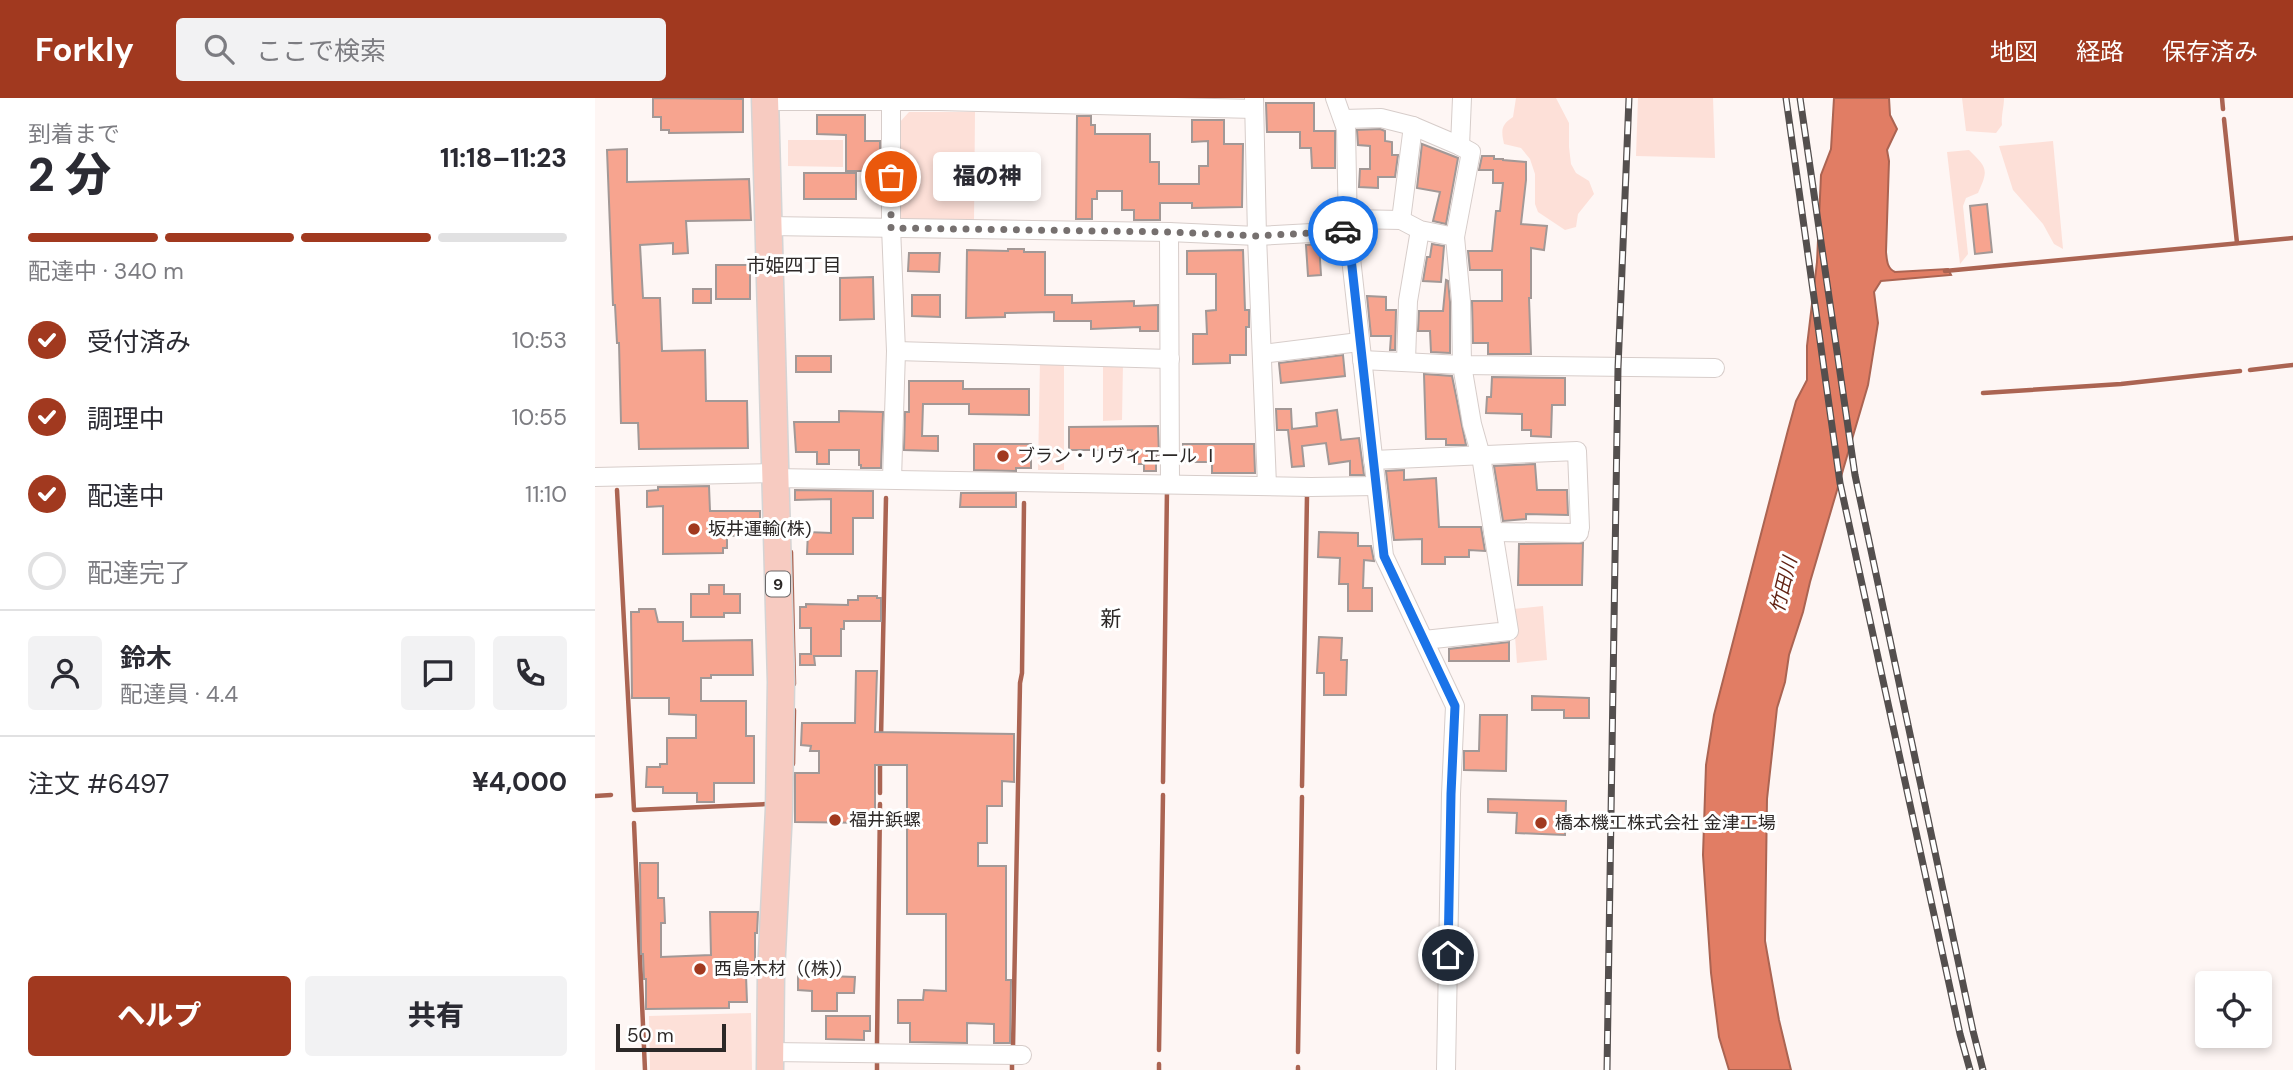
<!DOCTYPE html>
<html lang="ja">
<head>
<meta charset="utf-8">
<style>
  body { margin:0; font-family:"DM Sans","Noto Sans JP",sans-serif; background:#f2f2f3; color:#2b2b33; height:100vh; display:flex; flex-direction:column; font-size:26px; white-space:nowrap }
  * { box-sizing:border-box; margin:0 }
  p { font-size:23px; color:#7c7c81 }
  .icon { flex:none; width:38px; height:38px; fill:none; stroke:currentColor; stroke-width:2; stroke-linecap:round; stroke-linejoin:round }
  .map { position:relative; flex:1; overflow:hidden }
  .panel { display:flex; flex-direction:column; background:#fff; width:595px }
  .panel>* { flex:none }
  .buttons { position:absolute; left:1600px; top:873px; display:grid; gap:14px }
  .buttons a { display:grid; place-items:center; width:77px; height:77px; border-radius:7px; background:#fff; box-shadow:0 4px 10px #0003; font-size:35px }
  .scale { position:absolute; left:21px; bottom:18px; width:110px; box-sizing:border-box; padding-left:7px; border:4px solid #2c2827; border-top:0; font-size:19px; line-height:24px; white-space:nowrap; color:#2c2827; -webkit-text-stroke:5px #fff; paint-order:stroke }
  .pin { position:absolute; display:grid; place-items:center; width:60px; height:60px; color:#fff; margin:-30px; border:4px solid #fff; border-radius:50%; box-shadow:0 2px 7px #0007 }
  .courier { position:absolute; display:grid; place-items:center; width:70px; height:70px; margin:-35px; border:5px solid #1a73e8; border-radius:50%; background:#fff; color:#222; box-shadow:0 2px 9px #0007 }
  .bubble { position:absolute; height:49px; border-radius:7px; background:#fff; box-shadow:0 4px 10px #0003; font-size:23px; font-weight:800; line-height:49px; text-align:center }
  .overview em { font-style:normal; font-weight:800 }
  .overview div { display:flex; flex-direction:column-reverse }
  .overview { display:flex; align-items:center; justify-content:space-between; height:119px; padding:0 28px }
  h1 { font-size:46px; font-weight:800; line-height:52px }
  .bar { display:grid; grid-template-columns:repeat(4,1fr); gap:10px 7px; align-content:center; height:84px; padding:0 28px }
  .bar i { height:9px; border-radius:5px; background:#e1e1e2 }
  .bar .current { background:#a1391f }
  .bar p { grid-column:span 4 }
  .line { display:flex; align-items:center; gap:18px; padding:0 28px; border-top:2px solid #e1e1e2 }
  .line div { flex:1 }
  .round { display:grid; place-items:center; flex:none; width:74px; height:74px; border-radius:7px; background:#f2f2f3 }
  ol { padding:0 28px; list-style:none }
  li { display:flex; align-items:center; gap:21px; height:77px }
  li p { margin-inline-start:auto }
  li .icon { padding:7px; border-radius:50%; background:#a1391f; color:#fff; stroke-width:4 }
  li:last-child { color:#7c7c81 }
  li i { width:38px; height:38px; border:4px solid #e1e1e2; border-radius:50% }
  .primary-button { display:flex; gap:14px; margin-top:auto; padding:14px 28px }
  .primary-button a { flex:1; height:80px; border-radius:7px; background:#a1391f; color:#fff; font-size:28px; font-weight:800; line-height:80px; text-align:center }
  .primary-button a+a { background:#f2f2f3; color:#2b2b33 }
  header { display:flex; align-items:center; gap:42px; box-sizing:border-box; height:98px; padding:0 35px; background:#a1391f; color:#fff }
  header strong { font-size:33px }
  nav { display:flex; gap:38px; margin-inline-start:auto; font-size:24px }
  .search { width:490px; height:63px; background:#f2f2f3; display:flex; align-items:center; gap:18px; box-sizing:border-box; padding:0 24px; border-radius:7px; color:#7c7c81; font-size:26px }
  main { display:flex; flex:1; min-height:0 }
  .map>svg:first-child { display:block }
  .green { fill:#fde0d8 }
  .water { fill:#e17d64; stroke:#ab6452; stroke-width:2 }
  .lines { fill:none; stroke-linecap:round; stroke-linejoin:round }
  .stream { stroke:#ab6452; stroke-width:4.5 }
  .building { fill:#f7a48f; stroke:#a29896; stroke-width:2 }
  .minor-casing { stroke:#d7cdca; stroke-width:20 }
  .primary-casing { stroke:#d5d4d4; stroke-width:29 }
  .minor { stroke:#fff; stroke-width:18 }
  .primary { stroke:#f7cbc1; stroke-width:26 }
  .rail-casing { stroke:#544f4e; stroke-width:7 }
  .rail { stroke:#fff; stroke-width:4.5; stroke-dasharray:13; stroke-linecap:butt }
  .done { stroke:#76706f; stroke-width:7; stroke-dasharray:0 12.6 }
  .route { stroke:#1a73e8; stroke-width:9 }
  .poi-dot { fill:#a1391f; stroke:#fff; stroke-width:2.5 }
  .labels { text-anchor:middle; stroke-width:6; stroke-linejoin:round; paint-order:stroke }
  .shield { fill:#fff; stroke:#6b6868; stroke-width:2 }
  .shield-label { font-size:16px; font-weight:bold; fill:#2c2827 }
  .poi-label { font-size:18px; fill:#2c2827; stroke:#fff; text-anchor:start }
  .neighbourhood-label { font-size:19px; fill:#2c2827; stroke:#fff }
  .water-label { font-size:19px; font-style:italic; fill:#622313; stroke:#fff }
  .quarter-label { font-size:21px; fill:#2c2827; stroke:#fff }
</style>
</head>
<body>
<header>
<strong>Forkly</strong>
<div class="search"><svg class="icon" aria-label="search" viewBox="0 0 24 24"><circle cx="10" cy="10" r="6"/><path d="M15 15l6 6"/></svg>ここで検索</div>
<nav><a>地図</a><a>経路</a><a>保存済み</a></nav>
</header>
<main>
<section class="panel">
<div class="overview"><div><h1>2 分</h1><p>到着まで</p></div><em>11:18–11:23</em></div>
<div class="bar"><i class="current"></i><i class="current"></i><i class="current"></i><i></i><p>配達中 · 340 m</p></div>
<ol>
<li><svg class="icon" aria-label="check" viewBox="0 0 24 24"><path d="M5 12l5 5 9-10"/></svg>受付済み<p>10:53</p></li>
<li><svg class="icon" aria-label="check" viewBox="0 0 24 24"><path d="M5 12l5 5 9-10"/></svg>調理中<p>10:55</p></li>
<li><svg class="icon" aria-label="check" viewBox="0 0 24 24"><path d="M5 12l5 5 9-10"/></svg>配達中<p>11:10</p></li>
<li><i></i>配達完了</li>
</ol>
<div class="line" style="height:126px"><a class="round"><svg class="icon" aria-label="person" viewBox="0 0 24 24"><circle cx="12" cy="8" r="4"/><path d="M4 21q1-7 8-7t8 7"/></svg></a><div><b>鈴木</b><p>配達員 · 4.4</p></div><a class="round"><svg class="icon" aria-label="chat" viewBox="0 0 24 24"><path d="M4 5h16v11H9l-5 4z"/></svg></a><a class="round"><svg class="icon" aria-label="phone" viewBox="0 0 24 24"><path d="M5 4h4l2 5-3 2q2 4 5 5l2-3 5 2v4C11 20 4 13 5 4z"/></svg></a></div>
<div class="line" style="height:91px"><div>注文 #6497</div><b>¥4,000</b></div>
<div class="primary-button"><a>ヘルプ</a><a>共有</a></div>
</section>
<div class="map">
<svg width="1698" height="972" viewBox="0 0 1698 972">
  <rect width="100%" height="100%" fill="#fef6f4"/>
  <g class="green">
    <path d="M921 0H961L974 25V49L976 66 981 75 994 83 999 96 983 116 981 129 970 132 943 114 940 106V76L935 61 926 50 909 46C906 32 906 27 918 19Z"/>
    <path d="M1043 0H1118L1120 60 1041 58Z"/>
    <path d="M1367 0H1409C1409 10 1406 17 1407 27L1401 35 1371 33Z"/>
    <path d="M314 14H380L379 123H305V24Z"/>
    <path d="M193 42H248V69L193 68Z"/>
    <path d="M1458 43 1468 151 1459 146 1448 126 1418 92 1404 48Z"/>
    <path d="M1374 52C1392 70 1394 71 1383 95L1371 100 1368 108 1373 156 1365 166 1352 54Z"/>
    <path d="M445 262 469 264V372H443Z"/>
    <path d="M508 264H528L527 322 508 323Z"/>
    <path d="M948 508 952 562 922 565 918 511Z"/>
    <path d="M156 915 157 972H55L54 918Z"/>
  </g>
  <path class="water" d="M1239 0H1294L1295 17 1302 31 1292 52 1294 63 1291 154C1292 163 1292 170 1300 174L1353 171 1356 177 1286 183 1279 194 1283 225 1273 287 1215 484 1208 514 1194 557 1190 584 1182 610 1172 701 1170 843 1184 922 1196 972H1134L1124 939 1116 875 1108 757 1111 667 1119 617 1193 332 1201 303 1212 282V248L1222 164 1226 77 1236 51Z"/>
  <g class="lines">
    <g class="stream">
      <path d="M1627 0 1628 11"/>
      <path d="M1629 21 1642 145"/>
      <path d="M1350 173 1698 140"/>
      <path d="M1655 272 1698 267"/>
      <path d="M1388 295 1526 286 1645 273"/>
      <path d="M22 392 39 712 172 706"/>
      <path d="M707 394 712 398 707 688"/>
      <path d="M196 454 199 586"/>
      <path d="M286 640 291 400"/>
      <path d="M198 666 199 612"/>
      <path d="M568 684 572 391"/>
      <path d="M285 695V664"/>
      <path d="M0 698 16 697"/>
      <path d="M39 725 50 972"/>
      <path d="M282 946 285 706"/>
      <path d="M418 949 425 585 427 575 429 405"/>
      <path d="M564 952 568 697"/>
      <path d="M703 954 707 699"/>
      <path d="M282 972V962"/>
      <path d="M417 972V963"/>
      <path d="M564 972V966"/>
      <path d="M703 972V969"/>
    </g>
  </g>
  <g class="building">
    <path d="M58 0 148 1V34L74 35V32H66V19H58Z"/>
    <path d="M671 5H719V33H740V70H717L716 50H705V34H672Z"/>
    <path d="M222 17H270V43H285V73H251V37L222 36Z"/>
    <path d="M482 18H496V27H500V36H555V64H564V86H604V68H613V43L597 44V22H629V46H648L647 109 597 110V105H565V122H539V112H527V93H502V101H497V121H481Z"/>
    <path d="M785 31 790 33V43L797 44V57H803L800 79H783V90L764 89 765 71H775V48L763 47 762 32Z"/>
    <path d="M827 46 863 60 851 126 838 123 845 94 822 90Z"/>
    <path d="M32 51V84L154 81 156 122 91 123 93 155 78 156V145L45 147 48 200H65L67 253 110 252 111 303H152L153 350 44 351 43 325H26L24 245H22L20 207H18L12 52Z"/>
    <path d="M887 58H899V61H908V62L931 64V82L926 126 952 128 949 152 936 150V200H934L936 256H893V245H878L877 203H907V172H875L873 153H897L901 113H905L908 85H898V72H884Z"/>
    <rect x="209" y="75" width="52" height="26"/>
    <path d="M1392 106 1397 154 1380 156 1375 108Z"/>
    <path d="M724 146 726 177 713 178 711 147Z"/>
    <path d="M837 146 849 148 846 184 828 183 832 159H835Z"/>
    <path d="M413 151H429V154H450V197H477V205L539 203V208L563 207V233H545V229L496 231V223H459V214L410 215V219L371 220 372 152 413 153Z"/>
    <path d="M648 152 650 212H654V229H651V257H635V265L598 266V236H612L611 213 621 212V176H592V153Z"/>
    <path d="M314 155H345L344 174 313 173Z"/>
    <rect x="121" y="167" width="34" height="34"/>
    <path d="M278 179 279 221 245 222V180Z"/>
    <path d="M851 182 853 183 855 204V255L836 254 835 233H823L824 213H848Z"/>
    <rect x="98" y="191" width="18" height="14"/>
    <path d="M317 197H345V219L317 218Z"/>
    <path d="M772 198 791 199V212H801L800 252H795L796 238H776Z"/>
    <path d="M748 257 750 278 686 285 684 265Z"/>
    <rect x="201" y="258" width="35" height="16"/>
    <path d="M829 276 857 278 871 347H851V341H831Z"/>
    <path d="M897 279 970 280V307H957L956 339 936 338V332H927V316L891 315 892 299H896Z"/>
    <path d="M314 283H368V291H434V317L374 316V306H328L327 338H343V353L309 352 310 314H314Z"/>
    <path d="M681 311H696L697 331 722 328 721 315 742 312 746 342 764 340 769 377H755V363L734 366 731 345 707 348 709 368 697 369 693 332H682Z"/>
    <path d="M244 313 288 314 286 370H266V367H264V352H234V366H222V354H201L199 324H244Z"/>
    <path d="M563 328 564 357H561V373H549V366H537V352H474V329Z"/>
    <path d="M379 346H436V370H421V373L379 372Z"/>
    <path d="M588 346H659L660 375H617V364H588Z"/>
    <path d="M940 366 942 392H972L973 417 931 416V421L908 423 899 368Z"/>
    <path d="M809 372V382L841 380 844 429H886L890 453 874 452V459H850V466H827V441L799 442 791 373Z"/>
    <path d="M114 388 115 413H165V437L132 438V450H128V455L68 456V408L52 409V393L63 392V389Z"/>
    <path d="M200 392 278 393V420H258V456H212L213 434 236 435V401L200 402Z"/>
    <path d="M366 395H421V409H365Z"/>
    <path d="M724 434 763 435V448H776L779 463 769 462 768 490H777V513H753V486H744L745 460 723 459Z"/>
    <path d="M988 445 987 487H923L924 446Z"/>
    <path d="M114 487H129V496H145V515H129V519H96V496H114Z"/>
    <path d="M263 498H282V500H286V523H249V531H246V558H219L220 567H205V556H216V530H205V509H211V506L253 507V502H263Z"/>
    <path d="M44 511H60L63 524H88V543L157 542 158 577H116V580H106V603H151V638H159V685H119V704H102V695H68V689H51L52 669H65V666H72V640H101V617L74 616V600H37L36 514H44Z"/>
    <path d="M724 539 747 540 746 562H752L751 597H729V575H722Z"/>
    <path d="M914 544V563H854V551Z"/>
    <path d="M261 573H282L280 634 419 636V684L407 683V708H392V745H383V768H411V882H416L415 945H399V926L372 925V945L315 944V925H303V902H328L329 892 351 893V816H312V667H280V725L200 724V675H224V653H215L216 648 206 647 207 625H260Z"/>
    <path d="M937 598 994 600V620H969V612H937Z"/>
    <path d="M885 617H912L911 673 869 672V653H884Z"/>
    <path d="M893 701 971 703 970 737 921 735 922 715 893 714Z"/>
    <path d="M45 765H63V800H69L70 825H66V859L116 857 115 814H163L162 835H160V877H151L152 904H134V910L51 911V881H49L48 856H46Z"/>
    <path d="M203 877 260 879 259 895H242V913H217V893L203 892Z"/>
    <path d="M231 918H275V933H269V942L231 941Z"/>
  </g>
  <g class="lines">
    <g class="minor-casing">
      <g id="minor">
        <path d="M659 0 662 138 672 387"/>
        <path d="M740 0 751 31 753 133 789 458 860 608 856 696 851 972"/>
        <path d="M170 3H344L659 11"/>
        <path d="M296 3V129L301 253 297 381"/>
        <path d="M748 21 786 20 818 28 865 48 867 0"/>
        <path d="M754 121 806 122 825 132 860 139 866 203 867 267 1120 270"/>
        <path d="M806 122 818 28"/>
        <path d="M173 128 574 134 662 138 753 133"/>
        <path d="M574 134 575 385"/>
        <path d="M860 139 876 54 865 48"/>
        <path d="M301 253 575 261"/>
        <path d="M667 256 764 244"/>
        <path d="M767 262 867 267 877 326 886 358 914 533 829 542"/>
        <path d="M811 263 813 203 825 132"/>
        <path d="M778 362 982 353 985 430"/>
        <path d="M0 379 179 375"/>
        <path d="M179 380 716 389 781 388"/>
        <path d="M898 434 984 435"/>
        <path d="M175 954 427 957"/>
      </g>
    </g>
    <g class="primary-casing">
      <path id="primary" d="M170 0 186 584 184 711 176 876 175 972"/>
    </g>
    <use href="#minor" class="minor"/>
    <use href="#primary" class="primary"/>
    <g class="rail-casing">
      <g id="rail">
        <path d="M1191 0 1245 385 1365 936 1375 972"/>
        <path d="M1205 0 1260 377 1378 933 1388 972"/>
        <path d="M1012 972 1023 270 1034 0"/>
      </g>
    </g>
    <use href="#rail" class="rail"/>
  </g>
  <g class="lines">
    <path class="done" d="M296 79V130L574 134 662 138 748 133"/>
    <path class="route" d="M748 133H753L789 458 860 608 856 696 853 857"/>
  </g>
  <g class="poi-dot">
    <circle cx="408" cy="358" r="7"/>
    <circle cx="99" cy="431" r="7"/>
    <circle cx="240" cy="722" r="7"/>
    <circle cx="946" cy="725" r="7"/>
    <circle cx="105" cy="871" r="7"/>
  </g>
  <g class="labels">
    <rect class="shield" x="171" y="473.5" width="24" height="25" rx="5"/>
    <g class="shield-label">
      <text x="183" y="492">9</text>
    </g>
    <g class="poi-label">
      <text x="422" y="364">ブラン・リヴィエール Ⅰ</text>
      <text x="113" y="437">坂井運輸(株)</text>
      <text x="254" y="728">福井鋲螺</text>
      <text x="960" y="731">橋本機工株式会社 金津工場</text>
      <text x="119" y="877">西島木材（(株)）</text>
    </g>
    <g class="neighbourhood-label">
      <text x="199" y="174">市姫四丁目</text>
    </g>
    <g class="water-label">
      <text transform="translate(1188 487) rotate(-76)" y="7">竹田川</text>
    </g>
    <g class="quarter-label">
      <text x="516" y="528">新</text>
    </g>
  </g>
</svg>
<div class="buttons">
<a><svg class="icon" aria-label="locate" viewBox="0 0 24 24"><circle cx="12" cy="12" r="6"/><path d="M12 2v4M12 18v4M2 12h4M18 12h4"/></svg></a>
</div>
<div class="scale">50 m</div>
<div class="pin" style="left:296px;top:79px;background:#ea580c"><svg class="icon" aria-label="bag" viewBox="0 0 24 24"><path d="M5 8h14l-1 12H6zM9 8a3 3 0 0 1 6 0"/></svg></div>
<div class="pin" style="left:853px;top:857px;background:#1f2937"><svg class="icon" aria-label="home" viewBox="0 0 24 24"><path d="M3 11l9-7 9 7M6 9v11h12V9"/></svg></div>
<div class="courier" style="left:748px;top:133px"><svg class="icon" aria-label="car" viewBox="0 0 24 24"><path d="M5 17H2v-5l4-1 3-4h7l3 4 3 1v5h-3M9 17h6M6 11h13"/><circle cx="7" cy="17" r="2"/><circle cx="17" cy="17" r="2"/></svg></div>
<div class="bubble" style="left:338px;top:54px;width:108px">福の神</div>
</div>
</main>
</body>
</html>
